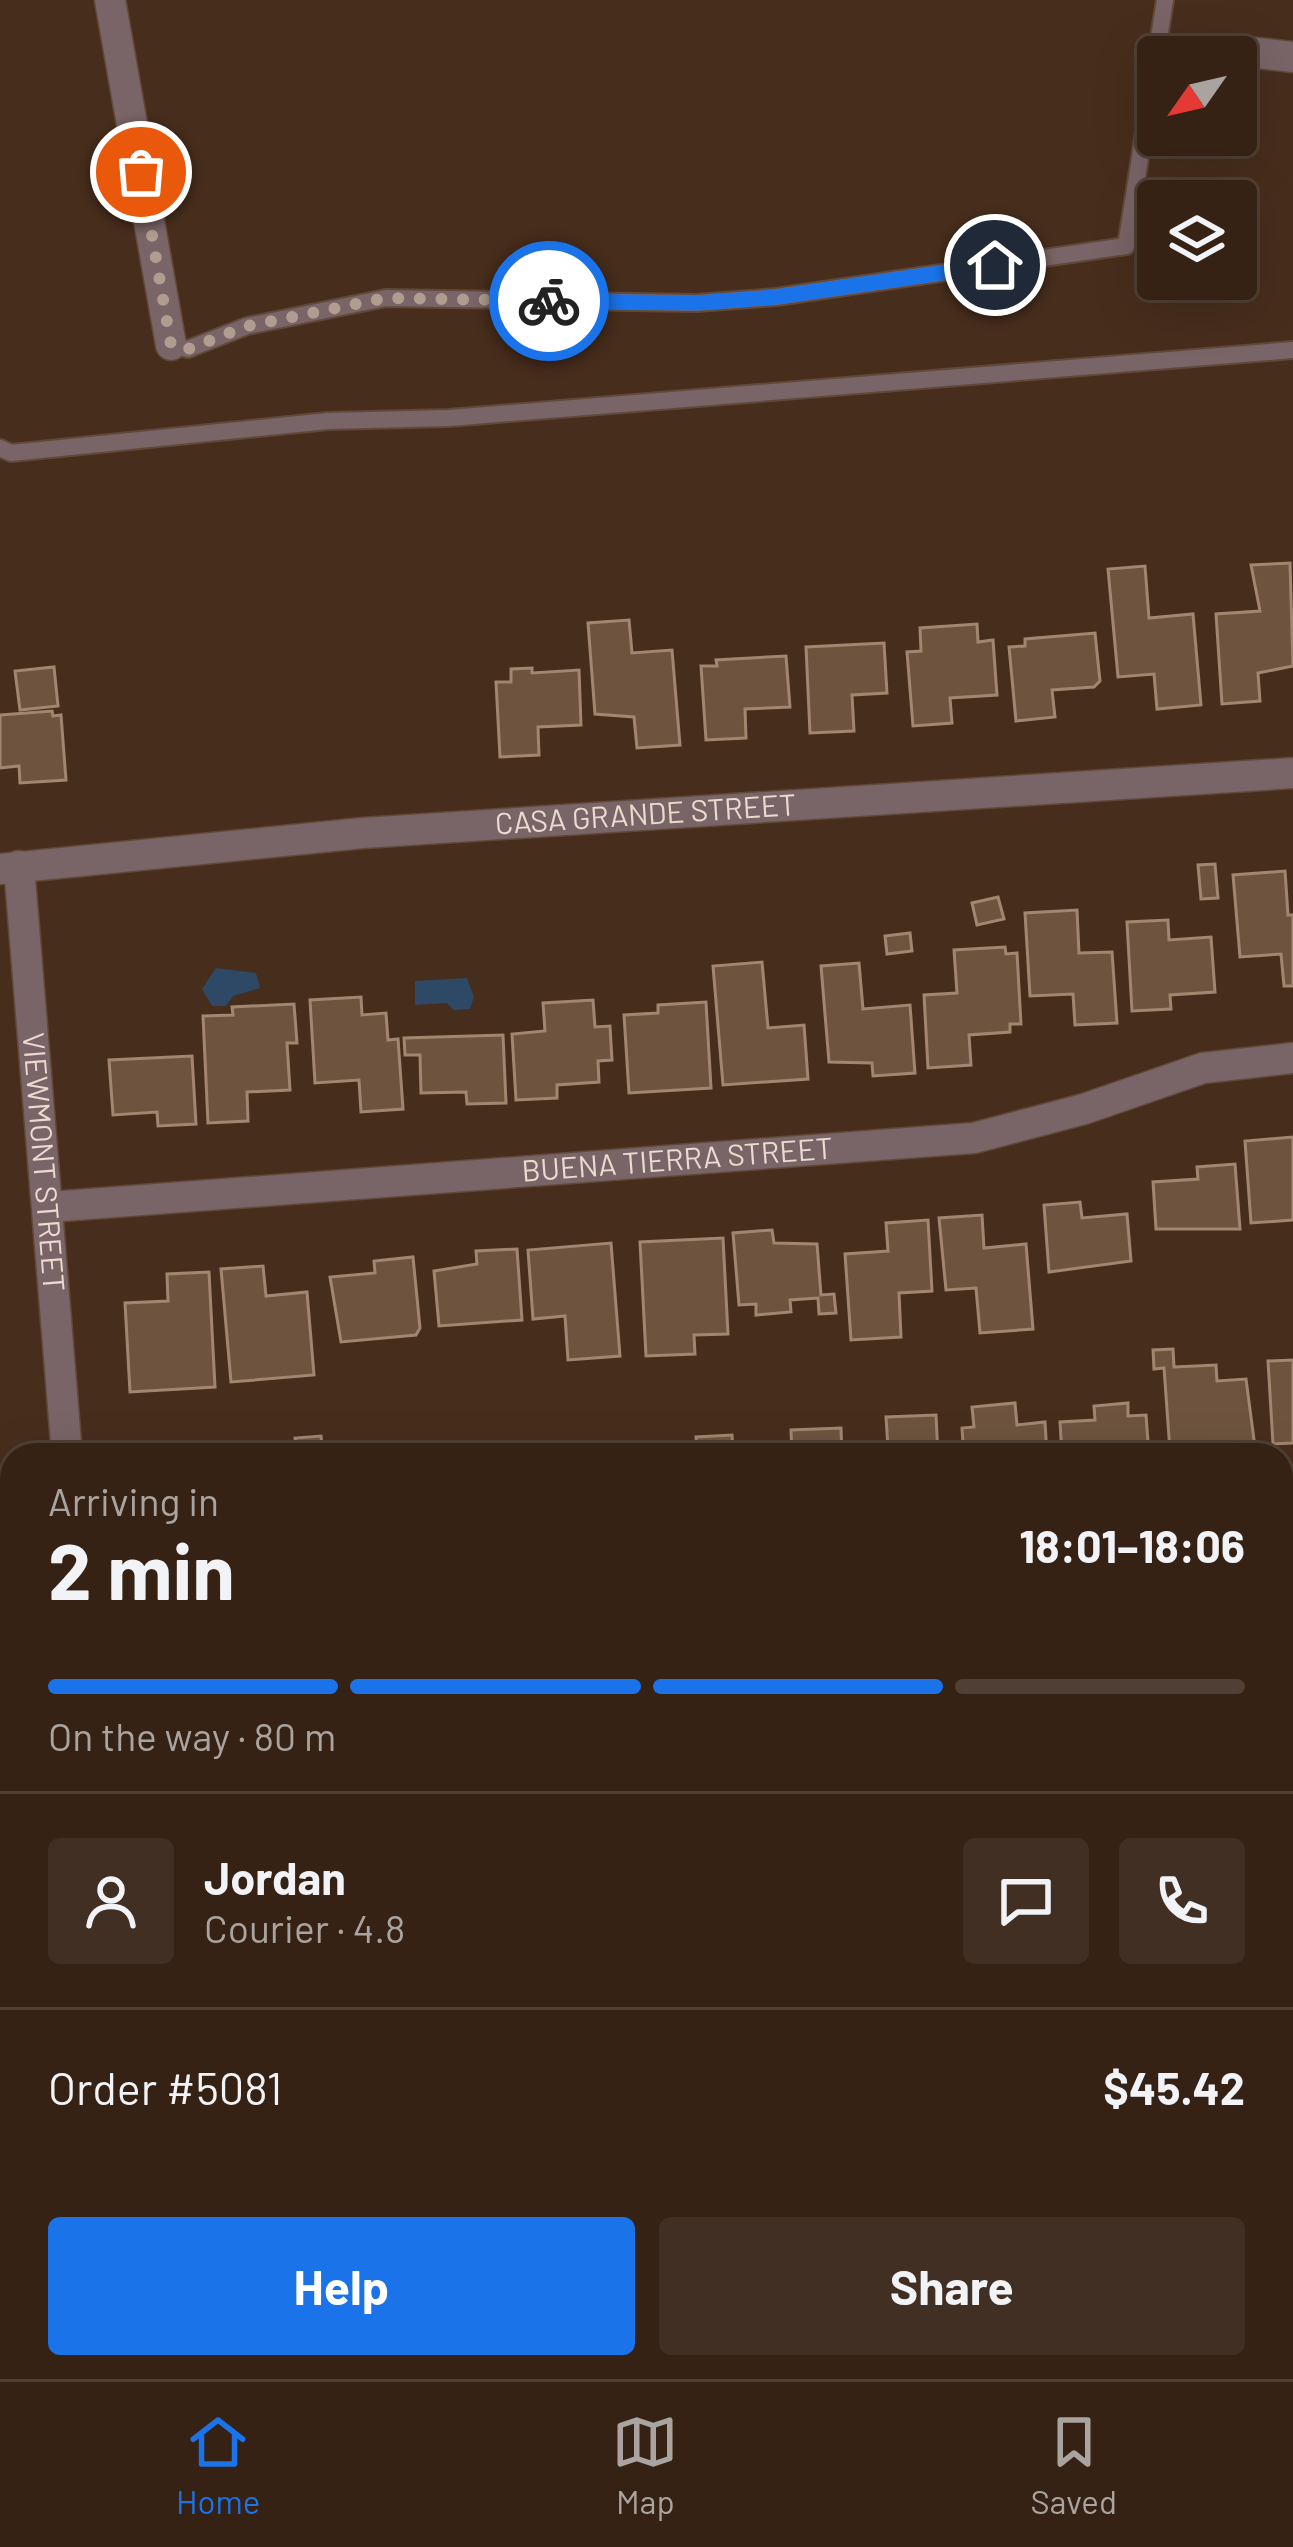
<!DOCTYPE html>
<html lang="en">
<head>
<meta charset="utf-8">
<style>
  body { margin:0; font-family:Barlow,sans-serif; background:#402f22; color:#f1f3f6; height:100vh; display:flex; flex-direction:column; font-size:45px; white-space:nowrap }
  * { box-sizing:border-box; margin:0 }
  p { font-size:39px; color:#aaa4a0 }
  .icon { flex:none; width:66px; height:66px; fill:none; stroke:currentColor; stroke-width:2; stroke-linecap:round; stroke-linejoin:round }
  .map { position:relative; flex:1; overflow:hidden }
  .drawer { position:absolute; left:0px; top:1443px; width:1293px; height:936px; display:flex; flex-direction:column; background:#352215; border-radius:36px 36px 0 0; box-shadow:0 12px 48px #0002,0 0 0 3px #4f3f34 }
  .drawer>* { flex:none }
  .needle { width:78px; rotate:236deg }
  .tools { position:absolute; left:1137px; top:36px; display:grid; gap:24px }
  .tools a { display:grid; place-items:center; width:120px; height:120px; border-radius:12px; background:#352215; box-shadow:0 12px 48px #0002,0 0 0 3px #4f3f34; font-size:60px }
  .pin { position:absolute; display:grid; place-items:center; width:102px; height:102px; color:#fff; margin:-51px; border:6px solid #fff; border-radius:50%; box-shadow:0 3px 12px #0007 }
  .courier { position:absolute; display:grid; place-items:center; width:120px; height:120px; margin:-60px; border:9px solid #1a73e8; border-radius:50%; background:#fff; color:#222; box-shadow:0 3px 15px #0007 }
  .headline em { font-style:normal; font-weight:700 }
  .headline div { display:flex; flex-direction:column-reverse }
  .headline { display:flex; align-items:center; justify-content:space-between; height:204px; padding:0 48px }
  h1 { font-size:78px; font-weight:700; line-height:90px }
  .bar { display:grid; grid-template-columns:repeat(4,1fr); gap:18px 12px; align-content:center; height:144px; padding:0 48px }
  .bar i { height:15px; border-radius:9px; background:#4f3f34 }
  .bar .selected { background:#1a73e8 }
  .bar p { grid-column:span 4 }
  .line { display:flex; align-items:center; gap:30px; padding:0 48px; border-top:3px solid #4f3f34 }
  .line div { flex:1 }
  .round { display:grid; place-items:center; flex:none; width:126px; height:126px; border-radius:12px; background:#402f22 }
  .action { display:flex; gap:24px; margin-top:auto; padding:24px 48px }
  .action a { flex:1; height:138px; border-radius:12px; background:#1a73e8; color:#fff; font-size:48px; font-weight:700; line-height:138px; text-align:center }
  .action a+a { background:#402f22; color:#f1f3f6 }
  .tab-bar { display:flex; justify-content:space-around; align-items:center; height:168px; border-top:3px solid #4f3f34; background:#352215; font-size:33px; color:#aaa4a0 }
  .tab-bar a { display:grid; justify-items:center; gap:6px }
  .tab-bar .selected { color:#1a73e8 }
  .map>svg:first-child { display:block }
  .water { fill:#2d4966 }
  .building { fill:#6e543f; stroke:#a2866f; stroke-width:3 }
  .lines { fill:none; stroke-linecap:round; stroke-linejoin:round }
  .lane-casing { stroke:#614939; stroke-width:20 }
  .street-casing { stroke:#614939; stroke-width:33 }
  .secondary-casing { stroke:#614939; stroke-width:33 }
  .lane { stroke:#796467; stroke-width:16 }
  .street { stroke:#796467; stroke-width:30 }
  .secondary { stroke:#9f7e83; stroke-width:30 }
  .done { stroke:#b19d90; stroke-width:12; stroke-dasharray:0 21.6 }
  .route { stroke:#1a73e8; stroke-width:15 }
  .labels { text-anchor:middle; stroke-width:12; stroke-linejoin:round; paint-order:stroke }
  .street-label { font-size:30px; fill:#eadacf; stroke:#3c2312 }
</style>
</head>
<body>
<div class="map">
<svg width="1293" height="2379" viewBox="0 0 1293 2379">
  <rect width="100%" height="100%" fill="#472d1c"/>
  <g class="water">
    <path d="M216 968 256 973 260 988 233 996 226 1006H212L202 989Z"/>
    <path d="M467 978 474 997 470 1009 454 1010 447 1003 415 1005V981Z"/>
  </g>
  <g class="building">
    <path d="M1290 563 1293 666 1258 673 1260 701 1222 704 1216 614 1260 611 1251 565Z"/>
    <path d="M1145 566 1149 618 1193 614 1201 705 1157 709 1154 674 1118 677 1108 569Z"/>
    <path d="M629 620 632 653 672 650 680 745 637 748 634 717 595 714 588 623Z"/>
    <path d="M977 624 978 642 993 640 997 695 950 698 952 723 913 726 907 652 921 651 920 628Z"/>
    <path d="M1095 633 1100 681 1094 687 1052 690 1055 717 1016 721 1009 647 1025 646V639Z"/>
    <path d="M884 643 887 693 852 695 854 731 810 733 806 647Z"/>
    <path d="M786 656 790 707 745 709 746 738 706 740 701 666H717L716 660Z"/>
    <path d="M54 667 58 706 20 710 15 671Z"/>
    <path d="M532 668V673L579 670 581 725 538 727 539 755 500 757 496 682H511V669Z"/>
    <path d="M52 711 53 716 61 715 66 780 20 783 19 766 0 768V715Z"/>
    <path d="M1215 864 1218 898 1201 899 1198 865Z"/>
    <path d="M1285 871 1288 915H1293V986H1284L1281 954 1240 957 1233 875Z"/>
    <path d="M998 897 1004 919 977 925 972 903Z"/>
    <path d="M1077 910 1079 953 1112 952 1117 1023 1075 1025 1073 994 1030 996 1025 913Z"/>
    <path d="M1168 920 1169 940 1211 937 1215 992 1170 995 1171 1009 1132 1011 1127 922Z"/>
    <path d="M910 933 912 951 887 954 885 936Z"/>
    <path d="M1005 947 1006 954 1017 953 1021 1024H1010V1032L969 1035 971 1065 928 1068 924 995 957 993 954 950Z"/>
    <path d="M762 962 768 1028 804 1025 808 1079 723 1085 713 966Z"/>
    <path d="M859 963 863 1009 910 1005 915 1073 873 1076 872 1063 829 1062 821 966Z"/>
    <path d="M361 997 362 1015 386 1013 388 1040 398 1039 403 1109 361 1112 359 1080 315 1083 310 1000Z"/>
    <path d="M593 1000 595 1027 610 1026 612 1060 598 1061 599 1082 557 1085V1098L516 1100 512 1034 545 1031 543 1003Z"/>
    <path d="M706 1002 711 1088 629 1093 624 1015 658 1013V1005Z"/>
    <path d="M294 1004 297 1043H287L290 1090 247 1092 248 1121 208 1123 203 1016 233 1015 232 1007Z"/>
    <path d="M503 1035 506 1103 467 1104 466 1092 421 1093 420 1055H405L404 1038Z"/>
    <path d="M192 1056 196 1124 158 1126 157 1112 113 1115 109 1060Z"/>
    <path d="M1293 1137V1220L1251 1223 1245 1141Z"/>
    <path d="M1235 1164 1240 1229H1156L1153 1182 1198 1179 1197 1167Z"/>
    <path d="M1080 1202 1082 1218 1127 1214 1131 1261 1049 1272 1044 1205Z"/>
    <path d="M982 1215 984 1248 1026 1244 1033 1329 980 1333 976 1288 946 1290 939 1218Z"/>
    <path d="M928 1220 932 1291 899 1293 901 1337 851 1340 845 1254 888 1251 886 1223Z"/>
    <path d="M772 1230 774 1243 817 1244 821 1295 834 1294 836 1313 819 1314 818 1298 790 1300 791 1312 756 1315V1304L739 1305 733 1233Z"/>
    <path d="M723 1238 728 1334 694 1335 695 1354 646 1356 640 1242Z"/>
    <path d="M611 1243 620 1356 568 1360 565 1316 533 1319 528 1250Z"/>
    <path d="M517 1249 522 1320 439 1326 434 1271 477 1264 476 1251Z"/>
    <path d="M413 1257 420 1328 416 1335 341 1342 330 1277 375 1273 374 1261Z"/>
    <path d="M263 1266 266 1296 307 1292 314 1375 231 1382 221 1269Z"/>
    <path d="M209 1272 215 1387 130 1392 125 1303 168 1301 167 1274Z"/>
    <path d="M1173 1349 1174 1367 1216 1365 1217 1381 1246 1379 1256 1455H1213V1448L1170 1451 1164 1368 1154 1369 1153 1350Z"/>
    <path d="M1293 1360V1443L1273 1444 1268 1361Z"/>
    <path d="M1015 1403 1017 1425 1045 1422 1047 1455H949L948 1444 963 1443 962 1428 974 1427 972 1407Z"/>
    <path d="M1128 1403V1416L1146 1415 1149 1455H1062L1060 1422 1095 1420 1094 1406Z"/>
    <path d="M936 1415 938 1455H854L853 1450 888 1448 886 1417Z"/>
    <path d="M841 1428 842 1455H792L791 1430Z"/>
    <path d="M732 1435 733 1450 747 1449V1455H663L697 1451 696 1437Z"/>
    <path d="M321 1436 323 1455H276V1446L296 1445 295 1438Z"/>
    <path d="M618 1443 619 1455H584L583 1445Z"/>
    <path d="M520 1446 521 1455 438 1454Z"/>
    <path d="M1293 1623V1696H1284L1281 1624Z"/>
    <path d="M1293 1731V1764L1285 1765 1282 1732Z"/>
    <path d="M12 1753V1796L0 1797V1754Z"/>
    <path d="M1281 1823 1285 1869H1292L1293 1881V1912L1281 1913Z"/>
    <rect x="0" y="1850" width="12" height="45"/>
    <path d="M12 1911V1959L0 1960V1912Z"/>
    <path d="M0 2016 8 2065 0 2066Z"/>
    <path d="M1281 2067H1287L1292 2137 1281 2138Z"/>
    <path d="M12 2143V2187L0 2175V2154Z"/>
    <path d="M1170 2367H1216L1230 2370 1231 2379H1171Z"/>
    <path d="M760 2368V2379H679V2373Z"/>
    <path d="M1052 2371V2379H964V2373Z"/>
  </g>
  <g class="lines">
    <g class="lane-casing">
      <g id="lane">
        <path d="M171 345 188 349 247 326 386 298 697 303 776 297 1126 246 1165 0"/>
        <path d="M0 448 11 453 328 421 449 418 1293 350"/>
      </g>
    </g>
    <g class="street-casing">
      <g id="street">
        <path d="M110 0 171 345"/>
        <path d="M1248 52 1293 57"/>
        <path id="s1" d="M19 866 67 1455"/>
        <path id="s2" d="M0 869 363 833 1293 773"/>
        <path id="s3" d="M49 1207 974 1138 1084 1109 1203 1068 1293 1058"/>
        <path d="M1281 1542 1293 1541"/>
        <path d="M318 2367 319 2379"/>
        <path d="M858 2367V2379"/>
      </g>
    </g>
    <g class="secondary-casing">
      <g id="secondary">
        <path d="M1281 2262 1293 2261"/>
        <path d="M0 2345 12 2344"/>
      </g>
    </g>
    <use href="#lane" class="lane"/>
    <use href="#street" class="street"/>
    <use href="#secondary" class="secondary"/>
  </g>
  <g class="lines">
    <path class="done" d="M141 172 171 345 188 349 247 326 386 298 549 301"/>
    <path class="route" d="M549 301 697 303 776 297 995 265"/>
  </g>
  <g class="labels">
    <g class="street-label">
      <text dy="10" stroke="none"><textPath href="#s2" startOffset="648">CASA GRANDE STREET</textPath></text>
      <text dy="10" stroke="none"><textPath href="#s1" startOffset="297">VIEWMONT STREET</textPath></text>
      <text dy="10" stroke="none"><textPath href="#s3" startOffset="630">BUENA TIERRA STREET</textPath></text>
    </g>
  </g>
</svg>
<div class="tools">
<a><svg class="needle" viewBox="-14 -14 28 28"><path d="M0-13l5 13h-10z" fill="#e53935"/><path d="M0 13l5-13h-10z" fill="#aaa4a0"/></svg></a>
<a><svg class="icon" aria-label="layers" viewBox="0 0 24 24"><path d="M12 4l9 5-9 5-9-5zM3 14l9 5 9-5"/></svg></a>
</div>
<div class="pin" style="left:141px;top:172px;background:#ea580c"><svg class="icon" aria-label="bag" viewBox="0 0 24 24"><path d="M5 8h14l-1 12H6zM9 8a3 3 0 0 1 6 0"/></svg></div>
<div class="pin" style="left:995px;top:265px;background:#1f2937"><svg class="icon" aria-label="home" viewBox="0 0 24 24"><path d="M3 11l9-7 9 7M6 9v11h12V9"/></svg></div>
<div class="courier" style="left:549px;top:301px"><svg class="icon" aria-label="bike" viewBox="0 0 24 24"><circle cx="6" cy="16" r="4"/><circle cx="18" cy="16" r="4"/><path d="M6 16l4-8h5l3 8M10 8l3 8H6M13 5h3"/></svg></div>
<section class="drawer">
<div class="headline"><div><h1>2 min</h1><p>Arriving in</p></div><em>18:01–18:06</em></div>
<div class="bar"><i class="selected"></i><i class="selected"></i><i class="selected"></i><i></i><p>On the way · 80 m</p></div>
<div class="line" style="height:216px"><a class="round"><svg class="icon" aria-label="person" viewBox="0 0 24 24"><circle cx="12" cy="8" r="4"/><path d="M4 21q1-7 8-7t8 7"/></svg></a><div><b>Jordan</b><p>Courier · 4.8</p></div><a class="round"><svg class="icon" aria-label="chat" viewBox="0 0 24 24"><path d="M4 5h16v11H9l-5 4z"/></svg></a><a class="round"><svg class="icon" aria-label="phone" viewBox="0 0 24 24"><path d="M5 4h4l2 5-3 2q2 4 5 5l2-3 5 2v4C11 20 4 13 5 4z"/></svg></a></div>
<div class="line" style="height:156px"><div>Order #5081</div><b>$45.42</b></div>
<div class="action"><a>Help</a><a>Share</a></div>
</section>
</div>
<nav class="tab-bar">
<a class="selected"><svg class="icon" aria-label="home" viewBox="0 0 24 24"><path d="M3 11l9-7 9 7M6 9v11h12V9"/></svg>Home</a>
<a><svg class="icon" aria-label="map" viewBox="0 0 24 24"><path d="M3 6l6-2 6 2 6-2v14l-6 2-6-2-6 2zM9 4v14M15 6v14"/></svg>Map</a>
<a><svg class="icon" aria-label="saved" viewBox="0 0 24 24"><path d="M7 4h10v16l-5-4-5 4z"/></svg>Saved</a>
</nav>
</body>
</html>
